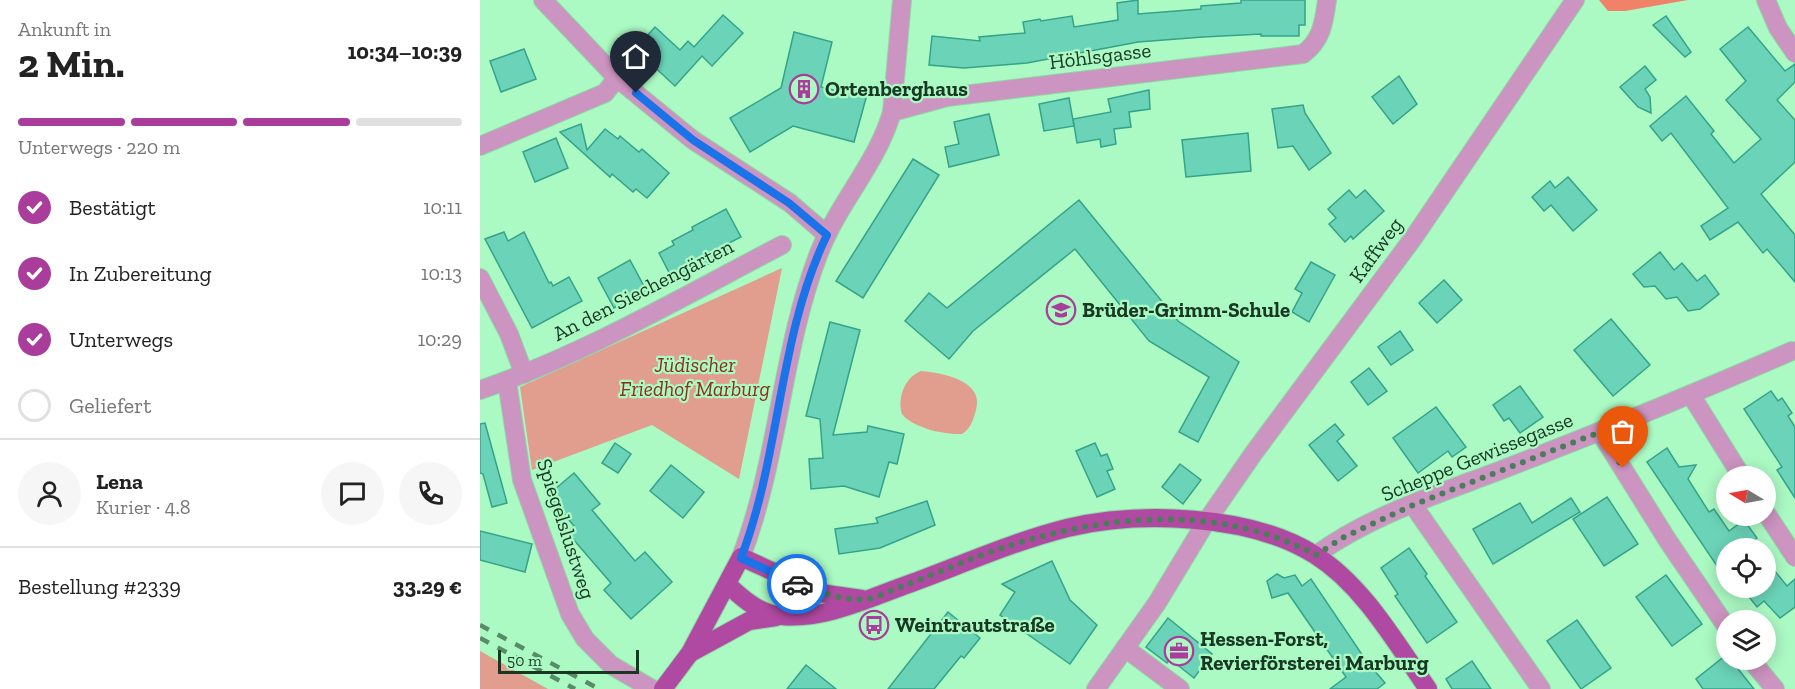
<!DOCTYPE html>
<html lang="de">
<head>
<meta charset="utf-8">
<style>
  body { margin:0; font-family:"Zilla Slab",serif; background:#f6f6f6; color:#222; height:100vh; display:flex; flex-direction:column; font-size:22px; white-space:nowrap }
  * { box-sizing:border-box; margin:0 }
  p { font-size:20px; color:#767676 }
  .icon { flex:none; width:33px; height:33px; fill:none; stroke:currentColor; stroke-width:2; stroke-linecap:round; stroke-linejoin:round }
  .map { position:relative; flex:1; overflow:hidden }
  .details { display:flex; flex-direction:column; background:#fff; width:480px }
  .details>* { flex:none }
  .needle { width:39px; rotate:280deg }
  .controls { position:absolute; left:1236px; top:466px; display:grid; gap:12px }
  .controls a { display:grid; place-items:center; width:60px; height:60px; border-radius:50%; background:#fff; box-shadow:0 3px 15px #0003; font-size:30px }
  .scale { position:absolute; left:18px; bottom:15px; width:141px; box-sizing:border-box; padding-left:6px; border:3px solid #183824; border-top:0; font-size:16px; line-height:21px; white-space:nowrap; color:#183824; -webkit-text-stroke:4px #abf9c3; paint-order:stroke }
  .pin { position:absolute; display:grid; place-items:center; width:51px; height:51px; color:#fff; margin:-62px -26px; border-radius:50% 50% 50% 0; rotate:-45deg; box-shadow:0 0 6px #0007 }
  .pin .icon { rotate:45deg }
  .courier { position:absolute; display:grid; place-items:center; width:60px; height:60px; margin:-30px; border:4px solid #1a73e8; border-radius:50%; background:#fff; color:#222; box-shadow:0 2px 8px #0007 }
  .summary em { font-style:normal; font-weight:700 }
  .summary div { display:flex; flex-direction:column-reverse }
  .summary { display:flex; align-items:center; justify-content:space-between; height:102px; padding:0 18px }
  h1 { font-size:39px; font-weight:700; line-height:45px }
  .bar { display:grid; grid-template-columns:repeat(4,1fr); gap:9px 6px; align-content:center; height:72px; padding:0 18px }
  .bar i { height:8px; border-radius:4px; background:#e0e0e0 }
  .bar .current { background:#aa3c9b }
  .bar p { grid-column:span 4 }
  .line { display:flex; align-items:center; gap:15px; padding:0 18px; border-top:2px solid #e0e0e0 }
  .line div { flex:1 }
  .round { display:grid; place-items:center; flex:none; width:63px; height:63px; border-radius:32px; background:#f6f6f6 }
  ol { padding:0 18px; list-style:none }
  li { display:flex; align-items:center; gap:18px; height:66px }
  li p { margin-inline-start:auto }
  li .icon { padding:6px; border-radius:50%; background:#aa3c9b; color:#fff; stroke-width:4 }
  li:last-child { color:#767676 }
  li i { width:33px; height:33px; border:3px solid #e0e0e0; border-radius:50% }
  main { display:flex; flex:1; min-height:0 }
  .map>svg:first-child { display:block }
  .green { fill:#e19d8d }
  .forest { fill:#f0826a }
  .building { fill:#6bd4b8; stroke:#35a389; stroke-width:1.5 }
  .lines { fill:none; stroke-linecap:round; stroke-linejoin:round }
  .minor-casing { stroke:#91d6a6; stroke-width:20 }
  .major-casing { stroke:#91d6a6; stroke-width:20 }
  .minor { stroke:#cc94c1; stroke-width:18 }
  .major { stroke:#b049a1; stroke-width:18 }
  .rail { stroke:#588c69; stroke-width:4.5; stroke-dasharray:10 10; stroke-linecap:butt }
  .done { stroke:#4b7c5c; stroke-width:6; stroke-dasharray:0 10.8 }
  .route { stroke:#1a73e8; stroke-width:8 }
  .labels { text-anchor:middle; stroke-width:4.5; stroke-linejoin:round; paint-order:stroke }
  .street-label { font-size:21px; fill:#183824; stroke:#abf9c3 }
  .poi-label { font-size:21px; font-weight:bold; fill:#183824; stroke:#abf9c3; text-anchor:start }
  .park-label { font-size:21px; font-style:italic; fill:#8f2e19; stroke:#abf9c3 }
</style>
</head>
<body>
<main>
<section class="details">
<div class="summary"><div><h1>2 Min.</h1><p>Ankunft in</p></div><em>10:34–10:39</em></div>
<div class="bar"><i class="current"></i><i class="current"></i><i class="current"></i><i></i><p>Unterwegs · 220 m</p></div>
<ol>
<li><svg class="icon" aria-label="check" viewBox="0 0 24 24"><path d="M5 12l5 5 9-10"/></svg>Bestätigt<p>10:11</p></li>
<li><svg class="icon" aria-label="check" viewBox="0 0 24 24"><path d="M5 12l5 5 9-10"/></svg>In Zubereitung<p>10:13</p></li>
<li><svg class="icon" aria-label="check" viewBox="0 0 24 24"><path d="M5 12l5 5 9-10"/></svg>Unterwegs<p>10:29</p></li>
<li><i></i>Geliefert</li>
</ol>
<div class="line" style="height:108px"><a class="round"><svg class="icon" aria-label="person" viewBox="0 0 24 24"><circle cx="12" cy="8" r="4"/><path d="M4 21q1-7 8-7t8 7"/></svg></a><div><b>Lena</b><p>Kurier · 4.8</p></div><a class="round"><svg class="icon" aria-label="chat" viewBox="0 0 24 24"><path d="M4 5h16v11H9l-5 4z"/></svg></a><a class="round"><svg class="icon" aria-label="phone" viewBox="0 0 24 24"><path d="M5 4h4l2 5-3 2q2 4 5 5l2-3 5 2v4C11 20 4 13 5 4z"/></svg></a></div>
<div class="line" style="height:78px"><div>Bestellung #2339</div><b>33.29 €</b></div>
</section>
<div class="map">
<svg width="1315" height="689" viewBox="0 0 1315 689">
  <rect width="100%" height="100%" fill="#abf9c3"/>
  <g class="green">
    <path d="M302 268 259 479 172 425 52 470 40 387Z"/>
    <path d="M441 371C463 373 505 381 496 410 493 420 491 428 482 434 465 435 433 428 422 414 417 398 425 377 441 371Z"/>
    <path d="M0 651 68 689H0Z"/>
  </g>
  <path class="forest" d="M1119 0H1208L1145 11H1128Z"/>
  <g class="building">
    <path d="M658 0V14L721 9V6L761 3V0H825V25H819V36H781V34L723 37 658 42 547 63 484 68 449 65 452 36 500 41 499 37 545 33 543 22 560 19 561 21 592 16 594 27 638 20 637 3Z"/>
    <path d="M243 15 263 33 232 66 222 56 195 86 155 49 175 27 200 50 208 41 214 47Z"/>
    <path d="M1186 16 1211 52 1205 57 1173 25Z"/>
    <path d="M1268 27 1305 71 1315 64V82L1297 100 1315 120V162L1281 194 1315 235V282L1287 249 1283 253 1258 222 1230 240 1221 226 1248 208 1191 133 1182 141 1170 126 1206 96 1234 131 1231 134 1254 163 1281 139 1246 100 1266 81 1240 49Z"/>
    <path d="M314 32 352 42 341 87 386 98 374 142 313 126 270 152 250 118 301 88Z"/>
    <path d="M44 49 56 79 21 92 10 61Z"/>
    <path d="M1165 66 1176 80 1165 89 1170 97 1171 113 1158 107 1140 87Z"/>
    <path d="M919 76 937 104 913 124 892 97Z"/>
    <path d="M669 90 670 109 649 112 651 127 634 129 636 144 621 147 620 139 597 143 593 119 631 112 628 99Z"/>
    <path d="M589 98 594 126 564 131 559 104Z"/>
    <path d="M823 105 825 113 851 153 829 170 813 146 798 148 792 109Z"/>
    <path d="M509 114 519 155 469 167 465 147 479 144 474 122Z"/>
    <path d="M101 124 107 150 125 129 138 139 140 136 159 152 162 149 189 173 167 198 156 189 153 192 132 174 130 177 80 132Z"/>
    <path d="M768 133 771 171 706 177 702 140Z"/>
    <path d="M76 138 88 168 55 182 43 152Z"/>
    <path d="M433 159 459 175 383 298 356 281Z"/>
    <path d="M1088 177 1117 210 1093 231 1071 205 1064 211 1052 197 1070 181 1075 188Z"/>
    <path d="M869 190 876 198 885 190 904 211 873 239 871 236 865 242 849 224 856 218 848 209Z"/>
    <path d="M599 200 698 321 759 362 718 442 699 432 729 377 669 341 595 249 493 331 469 359 425 321 449 293 467 308Z"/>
    <path d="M246 209 261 237 247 244 249 249 227 260 229 264 194 282 179 253 194 245 192 241 213 230 212 227Z"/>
    <path d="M24 232 28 241 44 232 69 283 71 282 73 286 89 277 102 301 52 328 5 239Z"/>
    <path d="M1180 252 1194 270 1202 263 1217 281 1225 275 1239 294 1220 309 1208 311 1197 297 1186 299 1175 286 1164 287 1153 274Z"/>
    <path d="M150 260 166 290 134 308 118 278Z"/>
    <path d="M831 262 855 275 829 322 812 312 822 293 815 289Z"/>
    <path d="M964 280 982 300 957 323 939 303Z"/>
    <path d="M1131 319 1170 365 1133 396 1094 350Z"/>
    <path d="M350 322 380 330 353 435 387 432 388 426 424 434 417 464 409 462 399 497 364 486 331 489 329 459 343 458 340 419 326 416Z"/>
    <path d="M920 331 933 350 911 365 898 347Z"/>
    <path d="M889 368 907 391 888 405 871 382Z"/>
    <path d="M1040 386 1063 417 1040 433 1029 418 1024 421 1013 405Z"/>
    <path d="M1291 391 1298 401 1302 398 1312 413 1308 416 1315 427V498L1297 470 1302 467 1264 409Z"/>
    <path d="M956 407 986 447 972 457 968 451 938 473 913 438Z"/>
    <path d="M5 423 27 503 12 507 3 474 0 473V424Z"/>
    <path d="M855 424 864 435 857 441 877 466 858 481 829 445Z"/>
    <path d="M135 443 151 454 138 473 122 463Z"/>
    <path d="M615 443 621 456 627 454 633 469 627 471 635 489 617 497 596 451Z"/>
    <path d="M1187 448 1199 467 1216 465 1208 479 1229 512 1234 509 1249 531 1264 520 1277 538 1261 549H1246V559L1237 566 1167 462Z"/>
    <path d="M700 464 721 480 703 504 682 487Z"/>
    <path d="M191 465 224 492 203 518 170 491Z"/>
    <path d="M94 473 120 504 112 510 155 561 165 552 192 582 151 619 124 590 131 583 87 532 94 526 68 495Z"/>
    <path d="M1127 497 1158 544 1124 566 1093 519Z"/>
    <path d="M1091 498 1100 512 1013 564 993 529 1040 503 1052 523Z"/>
    <path d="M447 501 455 525 400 548 359 554 355 529 398 523 396 518Z"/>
    <path d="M0 531 52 544 45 572 0 560Z"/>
    <path d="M929 548 947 574 945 576 977 622 947 643 915 596 918 594 901 568Z"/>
    <path d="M1286 560 1307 586 1315 579V607L1300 618 1284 601 1277 607 1262 588H1286Z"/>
    <path d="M572 561 590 600 617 625 590 664 520 615 535 592 522 584Z"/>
    <path d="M797 574 804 578 815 575 822 586 831 579 887 662 905 683 897 689H850L866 677 808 593 792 598 787 581Z"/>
    <path d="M1186 575 1222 624 1192 646 1156 597Z"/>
    <path d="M468 612 500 638 484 658 481 656 454 689H408Z"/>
    <path d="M688 618 732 654 714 678 690 659 687 663 666 647Z"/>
    <path d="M1097 620 1131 668 1101 689 1067 641Z"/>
    <path d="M1246 655V660H1251L1274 689H1223L1216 679Z"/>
    <path d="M992 661 1011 689H972L966 679Z"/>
    <path d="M326 665 356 689H307Z"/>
  </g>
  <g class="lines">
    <g class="minor-casing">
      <g id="minor">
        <path d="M63 0 137 78 213 140 310 203 347 235"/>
        <path d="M1286 0 1298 28 1315 53"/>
        <path d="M412 112 467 97 823 54C842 40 844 22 847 0"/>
        <path d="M0 146 125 93 137 78"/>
        <path d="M0 278 29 334 44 374"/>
        <path d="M27 381 42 480 90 614 105 639 131 665 172 689"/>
        <path d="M0 390C105 354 204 296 302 245"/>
        <path d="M1211 395 1262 477"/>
        <path d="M1120 432 1188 541 1246 626"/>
        <path d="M933 505 1061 689"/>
        <path d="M1286 513 1315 557"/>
        <path d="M836 555C893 513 968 491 1034 465 1128 429 1220 391 1312 351"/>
        <path d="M261 557C299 459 301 351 339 253 358 203 397 164 412 112L422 0"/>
        <path d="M645 648 700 689"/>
        <path d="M1271 660 1295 689"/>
        <path d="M616 689 677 603 726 522 773 454 934 237 1095 0"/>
      </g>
    </g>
    <g class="major-casing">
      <g id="major">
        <path d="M248 585C263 599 280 614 302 616 345 620 389 598 429 584 481 565 532 542 587 528 659 511 770 514 835 555 883 585 916 643 948 689"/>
        <path d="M212 652 269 621 296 617"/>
        <path d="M183 689 210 653 261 557 340 593 382 599"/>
      </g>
    </g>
    <use href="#minor" class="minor"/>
    <use href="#major" class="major"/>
    <g class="rail">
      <path d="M0 625 119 689"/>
      <path d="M0 638 95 689"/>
    </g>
  </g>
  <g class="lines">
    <path class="done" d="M317 584C335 591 367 602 387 599 397 598 408 592 417 588 451 576 484 561 519 549 621 515 737 502 836 555L864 537 933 505 1120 432 1143 468"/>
    <path class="route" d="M156 93 213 140 309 203 347 235C298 336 301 454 261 558L317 584"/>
  </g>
  <defs>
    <g id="building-ring" transform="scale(1.5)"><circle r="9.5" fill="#abf9c3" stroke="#aa3c9b" stroke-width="1.5"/><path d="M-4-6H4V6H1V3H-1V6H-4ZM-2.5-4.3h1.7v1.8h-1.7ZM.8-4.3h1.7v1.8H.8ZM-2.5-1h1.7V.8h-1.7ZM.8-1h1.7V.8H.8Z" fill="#aa3c9b"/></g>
    <g id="school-ring" transform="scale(1.5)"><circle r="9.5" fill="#abf9c3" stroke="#aa3c9b" stroke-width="1.5"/><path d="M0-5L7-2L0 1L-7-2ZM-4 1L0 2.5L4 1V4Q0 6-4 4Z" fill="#aa3c9b"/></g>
    <g id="bus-ring" transform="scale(1.5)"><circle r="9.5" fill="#abf9c3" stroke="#aa3c9b" stroke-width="1.5"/><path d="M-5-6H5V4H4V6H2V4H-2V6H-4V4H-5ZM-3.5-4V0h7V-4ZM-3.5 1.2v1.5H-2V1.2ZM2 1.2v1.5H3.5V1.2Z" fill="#aa3c9b"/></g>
    <g id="office-ring" transform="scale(1.5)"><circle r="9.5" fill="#abf9c3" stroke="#aa3c9b" stroke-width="1.5"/><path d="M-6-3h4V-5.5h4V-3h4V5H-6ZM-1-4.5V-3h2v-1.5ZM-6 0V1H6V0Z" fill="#aa3c9b"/></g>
  </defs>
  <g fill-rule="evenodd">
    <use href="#building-ring" x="324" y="89"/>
    <use href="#school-ring" x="581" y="310"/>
    <use href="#bus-ring" x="394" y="625"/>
    <use href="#office-ring" x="699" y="651"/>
  </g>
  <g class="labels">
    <g class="street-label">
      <text transform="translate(620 56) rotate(-7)" y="7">Höhlsgasse</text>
      <text transform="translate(896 250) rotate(-54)" y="7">Kaffweg</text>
      <text transform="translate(163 290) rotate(-27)" y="7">An den Siechengärten</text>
      <text transform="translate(997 457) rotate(-22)" y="7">Scheppe Gewissegasse</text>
      <text transform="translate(86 529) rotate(72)" y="7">Spiegelslustweg</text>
    </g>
    <g class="poi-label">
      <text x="345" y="96">Ortenberghaus</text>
      <text x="602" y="317">Brüder-Grimm-Schule</text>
      <text x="415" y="632">Weintrautstraße</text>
      <text x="720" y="646">Hessen-Forst,<tspan x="720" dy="24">Revierförsterei Marburg</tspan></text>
    </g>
    <g class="park-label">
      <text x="215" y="372">Jüdischer<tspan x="215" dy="24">Friedhof Marburg</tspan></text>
    </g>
  </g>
</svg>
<div class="controls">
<a><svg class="needle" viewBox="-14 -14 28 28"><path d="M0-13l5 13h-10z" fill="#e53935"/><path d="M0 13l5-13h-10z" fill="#767676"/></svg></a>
<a><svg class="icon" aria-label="locate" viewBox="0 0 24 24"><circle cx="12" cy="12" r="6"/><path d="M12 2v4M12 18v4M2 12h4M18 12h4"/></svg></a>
<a><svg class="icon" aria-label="layers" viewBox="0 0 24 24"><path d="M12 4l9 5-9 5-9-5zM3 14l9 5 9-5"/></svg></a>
</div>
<div class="scale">50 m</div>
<div class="pin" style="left:1143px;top:468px;background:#ea580c"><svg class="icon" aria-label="bag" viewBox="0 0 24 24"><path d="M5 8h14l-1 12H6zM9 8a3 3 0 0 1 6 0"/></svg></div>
<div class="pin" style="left:156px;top:93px;background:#1f2937"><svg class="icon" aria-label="home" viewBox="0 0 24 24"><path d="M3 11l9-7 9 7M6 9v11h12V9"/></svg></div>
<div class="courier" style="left:317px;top:584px"><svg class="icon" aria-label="car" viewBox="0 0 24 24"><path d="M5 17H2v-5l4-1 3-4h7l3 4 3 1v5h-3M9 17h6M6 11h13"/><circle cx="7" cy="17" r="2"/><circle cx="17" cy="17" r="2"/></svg></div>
</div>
</main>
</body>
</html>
